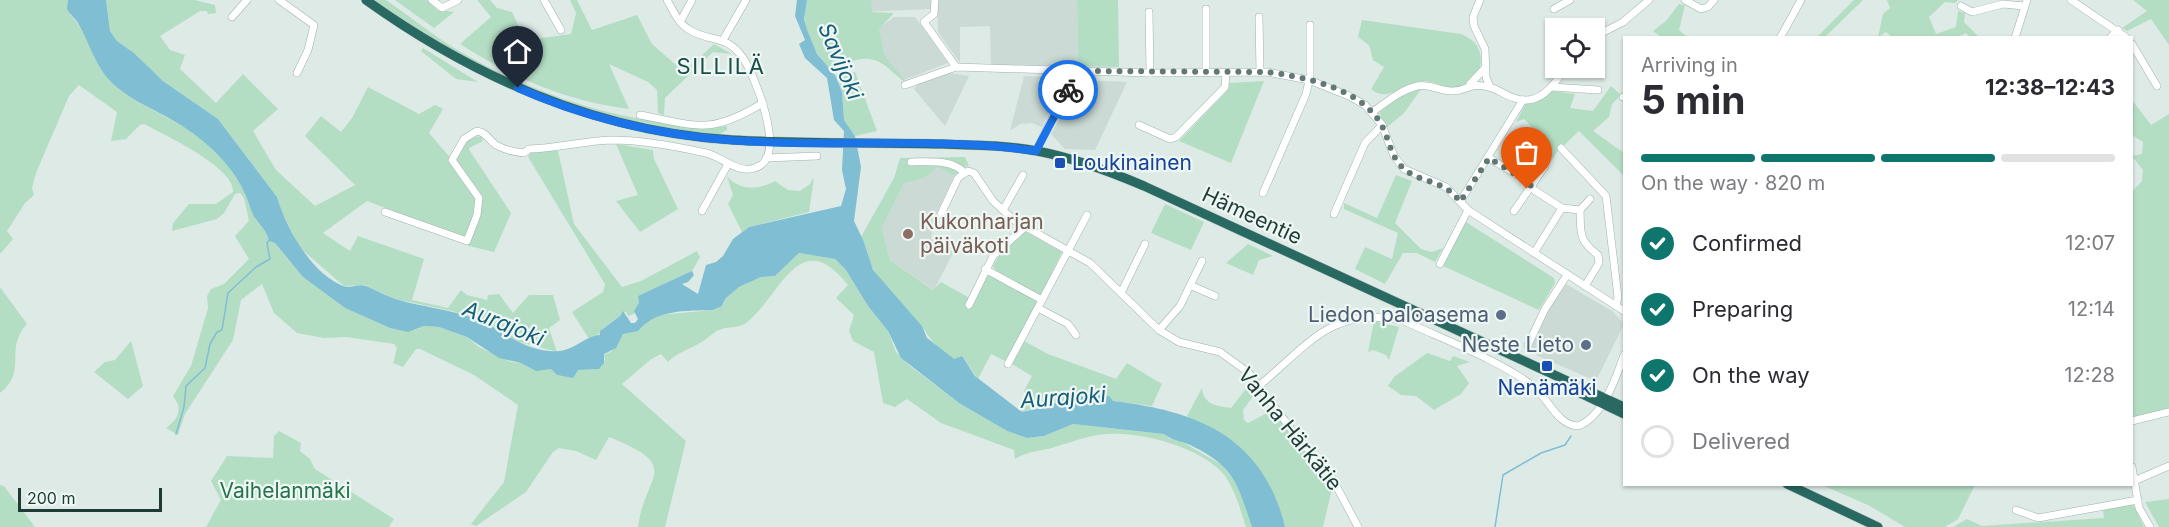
<!DOCTYPE html>
<html lang="en">
<head>
<meta charset="utf-8">
<style>
  body { margin:0; font-family:Inter,sans-serif; background:#f2f2f3; color:#2b2b33; height:100vh; display:flex; flex-direction:column; font-size:22px; white-space:nowrap }
  * { box-sizing:border-box; margin:0 }
  p { font-size:20px; color:#7c7c81 }
  .icon { flex:none; width:33px; height:33px; fill:none; stroke:currentColor; stroke-width:2; stroke-linecap:round; stroke-linejoin:round }
  .map { position:relative; flex:1; overflow:hidden }
  .panel { position:absolute; left:1623px; top:36px; width:510px; height:450px; display:flex; flex-direction:column; background:#fff; border-radius:0px; box-shadow:0 2px 4px #0004 }
  .panel>* { flex:none }
  .buttons { position:absolute; left:1545px; top:18px; display:grid; gap:12px }
  .buttons a { display:grid; place-items:center; width:60px; height:60px; border-radius:0px; background:#fff; box-shadow:0 2px 4px #0004; font-size:30px }
  .scale { position:absolute; left:18px; bottom:15px; width:144px; box-sizing:border-box; padding-left:6px; border:3px solid #1e3b36; border-top:0; font-size:16px; line-height:21px; white-space:nowrap; color:#1e3b36; -webkit-text-stroke:4px #eef7f3; paint-order:stroke }
  .pin { position:absolute; display:grid; place-items:center; width:51px; height:51px; color:#fff; margin:-62px -26px; border-radius:50% 50% 50% 0; rotate:-45deg; box-shadow:0 0 6px #0007 }
  .pin .icon { rotate:45deg }
  .courier { position:absolute; display:grid; place-items:center; width:60px; height:60px; margin:-30px; border:4px solid #1a73e8; border-radius:50%; background:#fff; color:#222; box-shadow:0 2px 8px #0007 }
  .summary em { font-style:normal; font-weight:700 }
  .summary div { display:flex; flex-direction:column-reverse }
  .summary { display:flex; align-items:center; justify-content:space-between; height:102px; padding:0 18px }
  h1 { font-size:39px; font-weight:700; line-height:45px }
  .bar { display:grid; grid-template-columns:repeat(4,1fr); gap:9px 6px; align-content:center; height:72px; padding:0 18px }
  .bar i { height:8px; border-radius:4px; background:#e1e1e2 }
  .bar .on { background:#0f766e }
  .bar p { grid-column:span 4 }
  ol { padding:0 18px; list-style:none }
  li { display:flex; align-items:center; gap:18px; height:66px }
  li p { margin-inline-start:auto }
  li .icon { padding:6px; border-radius:50%; background:#0f766e; color:#fff; stroke-width:4 }
  li:last-child { color:#7c7c81 }
  li i { width:33px; height:33px; border:3px solid #e1e1e2; border-radius:50% }
  .map>svg:first-child { display:block }
  .built { fill:#cbdad5 }
  .green { fill:#b4dec4 }
  .water { fill:#80bed4 }
  .lines { fill:none; stroke-linecap:round; stroke-linejoin:round }
  .stream { stroke:#80bed4; stroke-width:1.5 }
  .minor-casing { stroke:#a0b2ae; stroke-width:8 }
  .highway-casing { stroke:#bcc4c3; stroke-width:10 }
  .minor { stroke:#fff; stroke-width:7 }
  .highway { stroke:#286962; stroke-width:9 }
  .done { stroke:#617874; stroke-width:6; stroke-dasharray:0 10.8 }
  .route { stroke:#1a73e8; stroke-width:8 }
  .transit-dot { fill:#1a4fb4; stroke:#eef7f3; stroke-width:2 }
  .education-dot { fill:#8d6e63; stroke:#eef7f3; stroke-width:2 }
  .service-dot { fill:#5c6f8a; stroke:#eef7f3; stroke-width:2 }
  .labels { text-anchor:middle; stroke-width:4.5; stroke-linejoin:round; paint-order:stroke }
  .transit-label { font-size:21px; fill:#164399; stroke:#eef7f3; text-anchor:start }
  .street-label { font-size:21px; fill:#1e3b36; stroke:#eef7f3 }
  .education-label { font-size:21px; fill:#785e54; stroke:#eef7f3; text-anchor:start }
  .service-label { font-size:21px; fill:#4e5e75; stroke:#eef7f3; text-anchor:end }
  .park-label { font-size:21px; fill:#26744c; stroke:#eef7f3 }
  .water-label { font-size:22px; font-style:italic; fill:#155e7a; stroke:#eef7f3 }
  .neighbourhood-label { font-size:22px; letter-spacing:1.5px; fill:#194e47; stroke:#eef7f3 }
</style>
</head>
<body>
<div class="map">
<svg width="2169" height="527" viewBox="0 0 2169 527">
  <rect width="100%" height="100%" fill="#ddeae6"/>
  <g class="built">
    <path d="M858 0H933V9L858 12Z"/>
    <path d="M937 0H1077L1078 66 991 65 990 26 960 27V63L938 32Z"/>
    <path d="M894 17H915L948 63 904 80 879 58 852 48Z"/>
    <path d="M948 73 969 76 945 126 914 89 922 80 935 75Z"/>
    <path d="M1024 76 1059 77 1062 85 1042 127 1032 123 1020 124 1010 131Z"/>
    <path d="M1084 80 1127 82 1095 150 1065 149 1051 134 1078 85Z"/>
    <path d="M938 167 954 176 933 221 931 239 954 251 934 290 890 260 882 228 904 183 923 179Z"/>
    <path d="M1566 284 1612 311 1624 324 1596 381 1529 352 1547 312Z"/>
  </g>
  <g class="green">
    <path d="M0 0H68L70 15C89 32 92 64 113 84 135 104 162 113 187 129 216 147 242 178 251 210 255 222 267 229 269 241L275 243 303 277 345 308 390 328 415 330 424 326 439 327 467 337 479 347 511 362 521 363 535 370 551 369 557 375 573 377 578 370 599 369 605 360 604 355 612 351 623 334 658 315 714 310 724 304 726 298 739 287 761 277 775 276 799 253 835 259 846 270 868 306 888 331 896 352 910 366 959 403 1007 431 1027 438 1044 436 1073 424 1164 434 1170 439H1177L1222 465 1240 488 1252 527H1246C1240 509 1236 492 1225 476 1204 448 1141 431 1107 434 1090 435 1075 441 1058 446 1042 452 1032 449 1015 459L1014 450 941 423 907 399 895 407 883 403 874 352 853 341 849 331 854 315 836 298 848 285C799 223 781 296 746 323 738 329 727 326 719 330 712 333 706 340 700 343 688 350 678 352 668 362L661 354 650 360 622 384 686 441 665 527H638C645 473 684 467 609 437L596 460 576 451 559 448 553 452 526 492 476 526 471 524 504 482 518 405 474 375 420 349H416L403 367 393 363 397 348 394 344 346 337 324 338 297 333 274 313 262 284 241 300 233 340 185 414 178 435 166 428C179 418 183 409 173 396L191 366 208 308 207 296 211 289 224 284 249 259 235 236 249 221 244 198 240 193 235 194 224 213 217 219 172 231 173 223 189 204H216L233 192C236 168 163 134 144 124L140 125 126 139 111 141 117 112 79 85 69 96 36 173 32 188 34 195 25 203 7 231 13 239 0 254Z"/>
    <path d="M106 0H195L215 5 216 13 208 14 207 11H200L160 36 170 50 185 55 180 69 216 103 243 74 278 109 253 131 276 170 315 206 355 185 305 136 321 116 341 132 352 118 368 87 419 114 435 105 443 109 429 133 453 161 467 139 481 136 483 141 469 148 470 151 511 213 494 252 469 246 451 233 367 201 323 233 350 251 358 236 424 259 412 300 448 308 461 290 467 295 487 300 488 295 499 294 513 313 529 295H553L560 320 549 328 557 352 508 339 477 319 452 311 395 299 365 285 344 286 300 248 281 211 277 197 218 119 163 81 134 53 117 41 110 31Z"/>
    <path d="M374 0H386C411 17 435 37 461 52 523 88 589 112 659 122 683 125 703 129 727 126V130C724 131 722 133 720 134 707 137 670 128 656 125 552 106 459 61 374 0Z"/>
    <path d="M395 0H428L437 10 454 12 434 28Z"/>
    <path d="M477 0H490L497 8 512 12 522 33 535 39 571 34 576 13 570 0H577L592 30 637 15 652 44 684 72 714 44 732 54 713 52 665 98 664 115 658 113 657 90 648 82 609 64 629 109C566 101 513 78 460 44L491 17Z"/>
    <path d="M807 0H871L872 12 894 13 879 29 884 55 907 83C900 79 894 73 888 68 868 51 851 61 831 71 814 52 798 26 807 0Z"/>
    <path d="M1077 0H1118L1119 67 1078 66Z"/>
    <path d="M1854 0H1863L1825 37H1817Z"/>
    <path d="M1887 0H1958L1955 3 1945 2 1929 17 1936 34 1956 27 1958 11 1965 13 1964 22 1979 37H1970L1966 33 1957 37H1892L1886 32 1878 37 1883 14 1890 8Z"/>
    <path d="M2133 0H2169V45L2151 19 2127 31 2122 28 2147 11Z"/>
    <path d="M1679 4 1685 5 1679 30 1687 37H1661L1653 31 1666 21Z"/>
    <path d="M1362 20 1461 34C1477 41 1483 50 1480 68 1475 75 1469 84 1460 87 1447 90 1436 81 1423 81 1405 82 1387 104 1371 89L1384 67 1373 60 1369 45 1358 37Z"/>
    <path d="M423 48 478 82 456 79 421 51Z"/>
    <path d="M855 72 877 131 855 136 844 120 842 92 835 75Z"/>
    <path d="M1264 81 1231 163 1179 141 1225 93 1229 83Z"/>
    <path d="M1611 86 1621 95 1612 104 1609 117 1593 131 1624 153V176L1579 131 1557 152 1548 166 1525 150 1538 133 1524 119 1516 122 1526 103 1543 98 1552 91 1575 94 1570 108 1593 111Z"/>
    <path d="M1422 88 1404 113 1386 128 1379 113 1399 96Z"/>
    <path d="M2132 100 2151 125 2169 114V409L2132 418V192L2142 181 2143 170 2132 156 2142 154 2143 142 2132 135Z"/>
    <path d="M616 144 653 150 654 159 678 209 640 232 616 201 638 195Z"/>
    <path d="M532 151H558L574 224 622 287 641 281 697 251 700 257 692 271 682 277 638 296 639 303 634 314 628 316 626 312H622L620 316 602 329 601 333 589 339 572 312 603 292 605 284 528 157Z"/>
    <path d="M965 157 969 166 963 167 954 176 938 167 923 179 904 183 882 228 890 260 933 290 941 282 973 300 986 276H990L1039 301 1007 362 991 354 978 379 962 356 954 359C934 350 928 332 914 317 901 302 884 289 874 271 868 261 868 247 861 237L894 178 900 158Z"/>
    <path d="M1396 175 1412 181 1395 223 1421 249 1432 252 1443 248 1435 262 1417 253H1403L1385 284 1355 269 1365 247 1392 259 1398 233 1344 209V203L1377 218Z"/>
    <path d="M727 176C739 191 759 190 775 181L788 190 800 191 810 184 814 177 809 212 749 227 742 232 728 204 733 195Z"/>
    <path d="M1165 204 1204 222 1191 250 1151 233Z"/>
    <path d="M1466 222 1554 278 1555 283 1539 310 1443 266 1462 224Z"/>
    <path d="M1024 231 1062 252 1041 295C1027 288 1000 280 993 266L1001 252Z"/>
    <path d="M1248 244 1273 256 1259 260 1253 275 1226 263Z"/>
    <path d="M0 287 27 324C3 350 29 370 0 393Z"/>
    <path d="M1374 321 1399 327 1389 360 1386 355 1373 350 1368 352Z"/>
    <path d="M131 341 143 386 128 399 94 372 105 362 115 360Z"/>
    <path d="M1024 341 1048 354 1116 379 1127 363 1162 384 1152 406 1113 401 1101 395 1073 398 1022 412 1018 409 1027 396 1024 391 1032 376 1012 364Z"/>
    <path d="M1427 353 1450 361 1453 356 1470 362 1457 366 1469 383 1461 394 1434 410 1416 396 1401 395 1388 386 1394 377Z"/>
    <path d="M1252 381 1257 391 1243 410 1244 420 1248 423 1267 413 1268 405 1333 485 1323 527H1285L1187 416 1202 388C1203 404 1216 406 1231 408Z"/>
    <path d="M279 431 301 443 300 451 310 459 315 469 394 519 389 527H206L221 500 211 481 227 456 273 458 274 436Z"/>
    <path d="M0 485 4 486 35 527H0Z"/>
    <path d="M1822 485 1975 484V485L1958 519 1945 527H1905L1870 506Z"/>
    <path d="M2169 499V527H2159L2145 502Z"/>
    <path d="M2133 504 2144 527H1953L1967 519 1982 526 2104 518 2103 509Z"/>
  </g>
  <path class="water" d="M68 0H106L110 31 117 41 134 53 163 81 218 119 277 197C286 228 311 273 343 286 351 289 358 283 366 286 377 290 387 297 399 300 423 307 447 309 470 317 498 326 517 348 549 351 573 354 583 336 600 335V331L620 316 623 311 631 323H635L638 319 634 311 639 303 638 296 692 271 694 275 688 282 682 284 698 294 706 265 716 262 723 256 733 239 749 227 841 206 846 189 842 170 844 131 834 120 827 78 805 58 799 44 805 40 795 16 797 0H807L804 19 807 30 817 54 835 75 842 92 844 120 855 136 861 167 854 221 864 242 873 270 922 326 927 338 954 359 962 356 975 376 1022 412C1050 407 1080 392 1109 396L1113 401C1197 411 1263 436 1285 527H1252C1238 486 1236 468 1194 447 1184 441 1172 441 1164 434L1073 424 1044 436 1027 438 1007 431 959 403 901 358 888 331 868 306 846 270 835 259 799 253 775 276 761 277 739 287 726 298 722 306 713 310C686 311 656 309 638 331L623 334 616 348 604 354V363L599 369 578 370 573 378 557 375 551 369 536 371 521 363 499 358 467 337 439 327 424 326 408 332 390 328 345 308 303 277 275 243 269 241C267 229 255 222 251 210 239 168 204 137 167 117 148 107 128 98 112 83 95 66 90 44 78 23 75 18 70 15 67 9Z"/>
  <g class="lines">
    <g class="stream">
      <path d="M176 434 184 407 186 386 205 368 210 344 217 332 222 330 228 293 256 267 270 259 267 243 270 239"/>
      <path d="M1495 527 1503 475 1541 453 1565 445 1571 436"/>
    </g>
    <g class="minor-casing">
      <g id="minor">
        <path d="M279 0 314 25 308 50 297 73"/>
        <path d="M432 0 442 8 458 0"/>
        <path d="M544 0 561 30"/>
        <path d="M935 0 934 14 924 22 956 67"/>
        <path d="M1480 0 1473 17 1474 26 1485 49 1486 77 1490 87"/>
        <path d="M1685 0 1701 9 1708 7 1714 0"/>
        <path d="M2071 0 2127 38"/>
        <path d="M1961 6 1972 12 2003 4 2024 6"/>
        <path d="M1206 9V73"/>
        <path d="M1554 9 1570 0"/>
        <path d="M1149 12 1150 73"/>
        <path d="M232 17 247 0"/>
        <path d="M1259 17 1260 72"/>
        <path d="M680 22 692 0"/>
        <path d="M1594 37 1623 22 1649 0"/>
        <path d="M1780 38 1801 0"/>
        <path d="M2015 38 2027 0"/>
        <path d="M2110 38 2118 30"/>
        <path d="M723 40 746 0"/>
        <path d="M2132 44 2157 86"/>
        <path d="M1470 84 1485 68"/>
        <path d="M905 85 956 67 1150 73 1267 72 1309 80 1349 96 1365 105 1382 125 1394 156 1404 169 1446 187 1468 210 1624 311"/>
        <path d="M1552 87 1598 90"/>
        <path d="M1623 97H1624"/>
        <path d="M1372 112C1386 103 1400 90 1417 86 1430 83 1440 92 1453 91 1467 91 1468 82 1489 87 1497 89 1505 95 1514 98 1538 107 1554 86 1565 68"/>
        <path d="M640 115C698 126 710 135 763 103"/>
        <path d="M1139 125 1170 139 1176 137 1225 87 1226 73"/>
        <path d="M1561 148 1606 196 1618 297 1616 306"/>
        <path d="M1036 151 1075 71"/>
        <path d="M766 158 817 156"/>
        <path d="M1489 158 1529 182 1534 190 1562 208"/>
        <path d="M911 162C929 162 951 159 965 173"/>
        <path d="M1263 193 1306 94 1310 76V25"/>
        <path d="M1460 202 1523 100"/>
        <path d="M1003 210 1023 175"/>
        <path d="M1580 210C1581 233 1578 240 1598 255L1599 263 1585 286"/>
        <path d="M702 211 728 164"/>
        <path d="M1514 211 1545 166"/>
        <path d="M385 212 467 241 477 215 479 198 452 160 464 139 477 131C486 132 489 140 496 145 505 150 514 152 524 153L529 149C557 148 584 141 611 140 638 140 679 147 706 153 724 157 740 178 761 165 784 149 755 76 743 58 726 33 709 43 688 29 678 23 673 10 667 0"/>
        <path d="M941 214 958 178 968 171 974 173 993 201 1015 221 1090 263 1159 330 1179 342 1220 352 1249 373 1297 437 1331 476 1358 527"/>
        <path d="M1334 214 1365 143 1382 125"/>
        <path d="M1534 253 1562 208 1580 210 1590 199"/>
        <path d="M1440 264 1468 210"/>
        <path d="M985 269 1042 300"/>
        <path d="M1192 286 1215 296"/>
        <path d="M1122 291 1145 244"/>
        <path d="M969 305 993 256 1025 227"/>
        <path d="M1038 308 1068 324 1076 335"/>
        <path d="M1159 330 1180 306 1202 261"/>
        <path d="M1528 345 1545 309 1567 275"/>
        <path d="M1008 364 1087 215"/>
        <path d="M1260 385C1308 345 1332 306 1402 320 1440 338 1502 361 1534 387 1548 398 1557 425 1578 426 1603 417 1616 378 1624 355"/>
        <path d="M2132 421 2169 412"/>
        <path d="M2132 467 2139 508 2150 527"/>
        <path d="M2134 481 2169 466"/>
        <path d="M2016 510 2038 518 2138 500"/>
      </g>
    </g>
    <g class="highway-casing">
      <g id="highway">
        <path d="M366 0C475 78 598 132 733 140 803 144 872 142 942 144 973 145 1005 145 1037 151 1074 158 1109 171 1144 186L1624 407"/>
        <path d="M1578 392 1624 414"/>
        <path d="M1787 484 1878 527"/>
      </g>
    </g>
    <use href="#minor" class="minor"/>
    <use href="#highway" class="highway"/>
  </g>
  <g class="lines">
    <path class="done" d="M1068 90 1075 71 1267 72C1305 77 1362 88 1382 126 1389 139 1391 157 1402 167 1419 184 1444 178 1460 202L1489 158 1528 182 1531 186 1527 189"/>
    <path class="route" d="M518 88C577 114 643 131 707 138 816 150 927 135 1036 151L1068 90"/>
  </g>
  <g class="transit-dot">
    <rect x="1054" y="157" width="12" height="12" rx="3"/>
    <rect x="1541" y="360" width="12" height="12" rx="3"/>
  </g>
  <circle class="education-dot" cx="908" cy="234" r="6"/>
  <g class="service-dot">
    <circle cx="1501" cy="315" r="6"/>
    <circle cx="1586" cy="345" r="6"/>
  </g>
  <g class="labels">
    <g class="transit-label">
      <text x="1072" y="170">Loukinainen</text>
      <text x="1547" y="395" text-anchor="middle">Nenämäki</text>
    </g>
    <g class="street-label">
      <text transform="translate(1252 216) rotate(25)" y="7">Hämeentie</text>
      <text transform="translate(1290 429) rotate(51)" y="7">Vanha Härkätie</text>
    </g>
    <g class="education-label">
      <text x="920" y="229">Kukonharjan<tspan x="920" dy="24">päiväkoti</tspan></text>
    </g>
    <g class="service-label">
      <text x="1489" y="322">Liedon paloasema</text>
      <text x="1574" y="352">Neste Lieto</text>
    </g>
    <g class="park-label">
      <text x="285" y="498">Vaihelanmäki</text>
    </g>
    <g class="water-label">
      <text transform="translate(841 61) rotate(67)" y="8">Savijoki</text>
      <text transform="translate(504 323) rotate(22)" y="8">Aurajoki</text>
      <text transform="translate(1063 397) rotate(-4)" y="8">Aurajoki</text>
    </g>
    <g class="neighbourhood-label">
      <text x="721" y="74">SILLILÄ</text>
    </g>
  </g>
</svg>
<div class="buttons">
<a><svg class="icon" aria-label="locate" viewBox="0 0 24 24"><circle cx="12" cy="12" r="6"/><path d="M12 2v4M12 18v4M2 12h4M18 12h4"/></svg></a>
</div>
<div class="scale">200 m</div>
<div class="pin" style="left:1527px;top:189px;background:#ea580c"><svg class="icon" aria-label="bag" viewBox="0 0 24 24"><path d="M5 8h14l-1 12H6zM9 8a3 3 0 0 1 6 0"/></svg></div>
<div class="pin" style="left:518px;top:88px;background:#1f2937"><svg class="icon" aria-label="home" viewBox="0 0 24 24"><path d="M3 11l9-7 9 7M6 9v11h12V9"/></svg></div>
<div class="courier" style="left:1068px;top:90px"><svg class="icon" aria-label="bike" viewBox="0 0 24 24"><circle cx="6" cy="16" r="4"/><circle cx="18" cy="16" r="4"/><path d="M6 16l4-8h5l3 8M10 8l3 8H6M13 5h3"/></svg></div>
<section class="panel">
<div class="summary"><div><h1>5 min</h1><p>Arriving in</p></div><em>12:38–12:43</em></div>
<div class="bar"><i class="on"></i><i class="on"></i><i class="on"></i><i></i><p>On the way · 820 m</p></div>
<ol>
<li><svg class="icon" aria-label="check" viewBox="0 0 24 24"><path d="M5 12l5 5 9-10"/></svg>Confirmed<p>12:07</p></li>
<li><svg class="icon" aria-label="check" viewBox="0 0 24 24"><path d="M5 12l5 5 9-10"/></svg>Preparing<p>12:14</p></li>
<li><svg class="icon" aria-label="check" viewBox="0 0 24 24"><path d="M5 12l5 5 9-10"/></svg>On the way<p>12:28</p></li>
<li><i></i>Delivered</li>
</ol>
</section>
</div>
</body>
</html>
